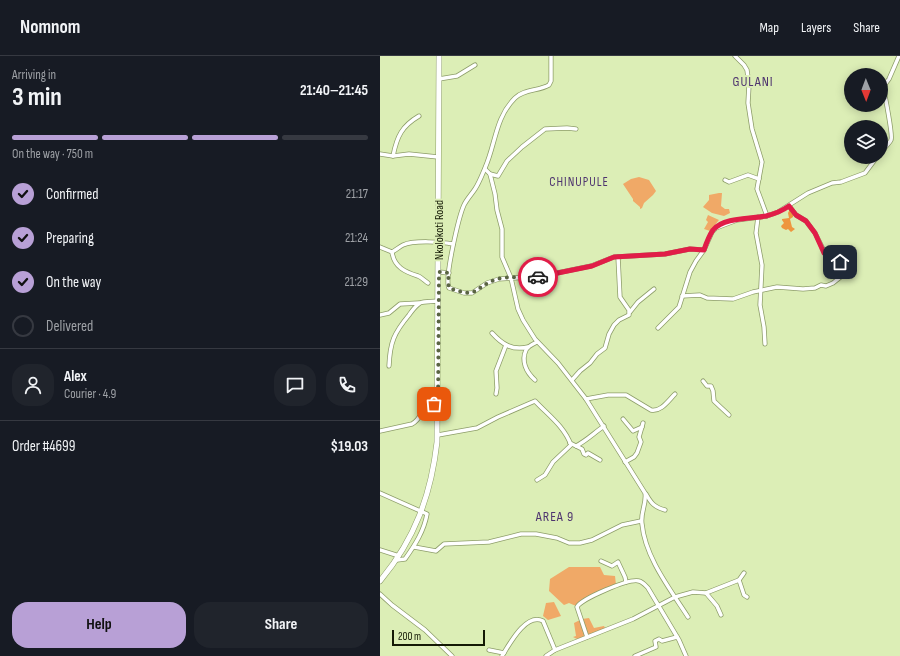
<!DOCTYPE html>
<html lang="en">
<head>
<meta charset="utf-8">
<style>
  body { margin:0; font-family:"Sofia Sans Condensed",sans-serif; background:#20242c; color:#f1f3f6; height:100vh; display:flex; flex-direction:column; font-size:15px; white-space:nowrap }
  * { box-sizing:border-box; margin:0 }
  p { font-size:13px; color:#9ea1a6 }
  .icon { flex:none; width:22px; height:22px; fill:none; stroke:currentColor; stroke-width:2; stroke-linecap:round; stroke-linejoin:round }
  .map { position:relative; flex:1; overflow:hidden }
  .drawer { display:flex; flex-direction:column; background:#171b24; width:380px }
  .drawer>* { flex:none }
  .needle { width:26px; rotate:179deg }
  .tools { position:absolute; left:464px; top:12px; display:grid; gap:8px }
  .tools a { display:grid; place-items:center; width:44px; height:44px; border-radius:50%; background:#171b24; box-shadow:0 2px 10px #0003; font-size:20px }
  .scale { position:absolute; left:12px; bottom:10px; width:93px; box-sizing:border-box; padding-left:4px; border:2px solid #141905; border-top:0; font-size:11px; line-height:14px; white-space:nowrap; color:#141905; -webkit-text-stroke:3px #dceeb6; paint-order:stroke }
  .pin { position:absolute; display:grid; place-items:center; width:34px; height:34px; color:#fff; margin:-17px; border-radius:8px; box-shadow:0 2px 6px #0006 }
  .courier { position:absolute; display:grid; place-items:center; width:40px; height:40px; margin:-20px; border:3px solid #e11d48; border-radius:50%; background:#fff; color:#222; box-shadow:0 1px 5px #0007 }
  .headline em { font-style:normal; font-weight:700 }
  .headline div { display:flex; flex-direction:column-reverse }
  .headline { display:flex; align-items:center; justify-content:space-between; height:68px; padding:0 12px }
  h1 { font-size:26px; font-weight:700; line-height:30px }
  .bar { display:grid; grid-template-columns:repeat(4,1fr); gap:6px 4px; align-content:center; height:48px; padding:0 12px }
  .bar i { height:5px; border-radius:3px; background:#363941 }
  .bar .active { background:#b8a0d6 }
  .bar p { grid-column:span 4 }
  .line { display:flex; align-items:center; gap:10px; padding:0 12px; border-top:1px solid #363941 }
  .line div { flex:1 }
  .round { display:grid; place-items:center; flex:none; width:42px; height:42px; border-radius:16px; background:#20242c }
  ol { padding:0 12px; list-style:none }
  li { display:flex; align-items:center; gap:12px; height:44px }
  li p { margin-inline-start:auto }
  li .icon { padding:4px; border-radius:50%; background:#b8a0d6; color:#111; stroke-width:4 }
  li:last-child { color:#9ea1a6 }
  li i { width:22px; height:22px; border:2px solid #363941; border-radius:50% }
  .action { display:flex; gap:8px; margin-top:auto; padding:8px 12px }
  .action a { flex:1; height:46px; border-radius:16px; background:#b8a0d6; color:#111; font-size:16px; font-weight:700; line-height:46px; text-align:center }
  .action a+a { background:#20242c; color:#f1f3f6 }
  header { display:flex; align-items:center; gap:24px; box-sizing:border-box; height:56px; padding:0 20px; background:#171b24; border-bottom:1px solid #363941 }
  header strong { font-size:19px }
  nav { display:flex; gap:22px; margin-inline-start:auto; font-size:14px }
  main { display:flex; flex:1; min-height:0 }
  .map>svg:first-child { display:block }
  .green { fill:#f0a967 }
  .forest { fill:#ee963e }
  .lines { fill:none; stroke-linecap:round; stroke-linejoin:round }
  .minor-casing { stroke:#8d9d69; stroke-width:5 }
  .secondary-casing { stroke:#8d9d69; stroke-width:6 }
  .minor { stroke:#fff; stroke-width:3.5 }
  .secondary { stroke:#fff; stroke-width:5 }
  .done { stroke:#5a6443; stroke-width:4; stroke-dasharray:0 7.2 }
  .route { stroke:#e11d48; stroke-width:5 }
  .labels { text-anchor:middle; stroke-width:4; stroke-linejoin:round; paint-order:stroke }
  .street-label { font-size:12px; fill:#141905; stroke:#dceeb6 }
  .neighbourhood-label { font-size:13px; letter-spacing:1px; fill:#4e346f; stroke:#dceeb6 }
  .quarter-label { font-size:14px; letter-spacing:1px; fill:#4e346f; stroke:#dceeb6 }
</style>
</head>
<body>
<header>
<strong>Nomnom</strong>
<nav><a>Map</a><a>Layers</a><a>Share</a></nav>
</header>
<main>
<section class="drawer">
<div class="headline"><div><h1>3 min</h1><p>Arriving in</p></div><em>21:40–21:45</em></div>
<div class="bar"><i class="active"></i><i class="active"></i><i class="active"></i><i></i><p>On the way · 750 m</p></div>
<ol>
<li><svg class="icon" aria-label="check" viewBox="0 0 24 24"><path d="M5 12l5 5 9-10"/></svg>Confirmed<p>21:17</p></li>
<li><svg class="icon" aria-label="check" viewBox="0 0 24 24"><path d="M5 12l5 5 9-10"/></svg>Preparing<p>21:24</p></li>
<li><svg class="icon" aria-label="check" viewBox="0 0 24 24"><path d="M5 12l5 5 9-10"/></svg>On the way<p>21:29</p></li>
<li><i></i>Delivered</li>
</ol>
<div class="line" style="height:72px"><a class="round"><svg class="icon" aria-label="person" viewBox="0 0 24 24"><circle cx="12" cy="8" r="4"/><path d="M4 21q1-7 8-7t8 7"/></svg></a><div><b>Alex</b><p>Courier · 4.9</p></div><a class="round"><svg class="icon" aria-label="chat" viewBox="0 0 24 24"><path d="M4 5h16v11H9l-5 4z"/></svg></a><a class="round"><svg class="icon" aria-label="phone" viewBox="0 0 24 24"><path d="M5 4h4l2 5-3 2q2 4 5 5l2-3 5 2v4C11 20 4 13 5 4z"/></svg></a></div>
<div class="line" style="height:52px"><div>Order #4699</div><b>$19.03</b></div>
<div class="action"><a>Help</a><a>Share</a></div>
</section>
<div class="map">
<svg width="520" height="600" viewBox="0 0 520 600">
  <rect width="100%" height="100%" fill="#dceeb6"/>
  <g class="green">
    <path d="M259 121 269 124 276 135 273 139 264 147 262 152 260 153V151L253 145V143L243 128 251 123Z"/>
    <path d="M339 137H342L341 150 345 153H349L350 157 344 160 332 157 323 151 329 144V139Z"/>
    <path d="M328 159 339 164 330 175 324 173 328 166 326 164Z"/>
    <path d="M189 511H220L224 519 235 520 236 529 205 542 196 550 189 547 184 549 169 535 170 523Z"/>
    <path d="M174 546 181 560 168 564 163 560 166 547Z"/>
    <path d="M209 562 214 572 224 570 225 572 208 579 202 563Z"/>
    <path d="M200 564 206 580 197 583 193 581 196 580 194 567Z"/>
  </g>
  <path class="forest" d="M410 153 413 158V161L410 163 412 171 415 173 411 176 408 173 406 174 402 172 401 170 404 167 402 164V163L409 162 408 157Z"/>
  <g class="lines">
    <g class="minor-casing">
      <g id="minor">
        <path d="M171 0V25L169 29C159 35 144 33 135 42 115 62 116 87 105 112 102 119 99 127 95 133 91 139 87 143 84 149 79 160 64 223 69 232L84 237H92L107 227 119 223 162 220 211 210 234 201 285 198 310 193 324 194"/>
        <path d="M355 0 364 9 367 14 369 29 368 47 372 73 382 106 377 133 387 160"/>
        <path d="M59 23 77 20 95 9"/>
        <path d="M501 96C504 92 509 88 511 84 513 80 505 39 503 31L509 23 519 0"/>
        <path d="M0 98 13 100 29 98 58 101"/>
        <path d="M13 100C17 80 22 70 39 60"/>
        <path d="M105 113 110 118 115 138 117 154 122 173V201L131 222 138 253 143 264 155 283 178 307 206 343 265 437C267 447 260 457 262 468 265 501 290 533 308 561"/>
        <path d="M110 118 118 120 127 105 142 91 165 73 187 72 196 73"/>
        <path d="M345 124 349 126 368 119 379 123"/>
        <path d="M378 161 376 177 382 209 380 249 384 271 385 288"/>
        <path d="M0 191 12 196C16 194 19 191 23 189 34 184 62 186 73 188"/>
        <path d="M12 196C14 211 25 216 38 220 41 221 45 225 48 227"/>
        <path d="M59 216 69 217"/>
        <path d="M302 240 320 239 327 242 353 243 373 236 397 231 423 233 435 232 441 229 446 230 453 227 463 219 465 215 464 210 460 206 445 197 435 177 426 165 416 159 409 150"/>
        <path d="M250 256 258 246 274 233"/>
        <path d="M0 259 9 257 20 248 39 247"/>
        <path d="M278 272 299 251 310 216 316 205 324 194 332 176 336 172 357 164 387 160 398 156 428 137 452 127 461 126 485 117 497 101"/>
        <path d="M112 277C122 288 132 295 148 291"/>
        <path d="M9 310C10 286 14 277 29 259 32 255 35 250 40 247 45 245 53 246 58 245"/>
        <path d="M155 324C146 316 141 305 146 294 148 290 153 288 157 286"/>
        <path d="M192 324 200 315 210 307 217 298 225 292 229 278 234 269 239 264 249 259V254L240 241 238 201"/>
        <path d="M323 325 327 330H331L333 335 334 345 349 359"/>
        <path d="M116 338 117 332 116 315 126 289"/>
        <path d="M206 343 228 339H246L271 354C281 356 288 345 295 338"/>
        <path d="M243 363 253 375 262 371"/>
        <path d="M0 375 32 368C45 361 38 348 58 348"/>
        <path d="M58 379 97 372 118 361 155 345C168 359 184 370 191 389L173 406 165 419 157 424"/>
        <path d="M190 387 202 393 204 398 206 399 208 397 220 404"/>
        <path d="M196 390C206 385 214 377 224 370"/>
        <path d="M245 406 254 401 257 397 261 386 259 381 263 367"/>
        <path d="M0 437 47 458C44 475 35 489 25 503L17 504"/>
        <path d="M266 438C271 447 274 451 285 454"/>
        <path d="M34 491 56 495 64 488 109 486 141 478H156L177 482 189 487H200L212 484 242 469 261 465"/>
        <path d="M0 494 19 500"/>
        <path d="M221 505 232 510 238 506 245 521 246 526"/>
        <path d="M364 517 359 524 364 539 367 541"/>
        <path d="M326 537 359 524"/>
        <path d="M0 538 12 549 45 574 72 600"/>
        <path d="M207 581 197 551C201 543 249 522 259 525 263 526 265 529 268 532L299 584 306 600"/>
        <path d="M109 594 124 597"/>
        <path d="M122 600C129 589 146 556 163 565L175 594"/>
        <path d="M166 600 175 594 253 563 295 541 313 536 326 537 337 550 341 559"/>
        <path d="M255 600 276 591 275 585 279 583 282 585 297 581"/>
      </g>
    </g>
    <g class="secondary-casing">
      <path id="secondary" d="M0 525C35 483 51 439 57 386L59 0"/>
    </g>
    <use href="#minor" class="minor"/>
    <use href="#secondary" class="secondary"/>
  </g>
  <g class="lines">
    <path class="done" d="M54 348H58L59 216 69 217 68 226 69 232C101 244 93 230 118 223 128 220 147 222 158 221"/>
    <path class="route" d="M158 221 212 210 234 201 285 198 310 193 324 194C326 188 329 180 333 174 344 161 371 163 386 160 394 158 402 155 409 150L416 159 426 165 435 177 444 197 460 206"/>
  </g>
  <g class="labels">
    <g class="street-label">
      <text transform="translate(59 174) rotate(-90)" y="4">Nkolokoti Road</text>
    </g>
    <g class="neighbourhood-label">
      <text x="199" y="130">CHINUPULE</text>
    </g>
    <g class="quarter-label">
      <text x="373" y="30">GULANI</text>
      <text x="175" y="465">AREA 9</text>
    </g>
  </g>
</svg>
<div class="tools">
<a><svg class="needle" viewBox="-14 -14 28 28"><path d="M0-13l5 13h-10z" fill="#e53935"/><path d="M0 13l5-13h-10z" fill="#9ea1a6"/></svg></a>
<a><svg class="icon" aria-label="layers" viewBox="0 0 24 24"><path d="M12 4l9 5-9 5-9-5zM3 14l9 5 9-5"/></svg></a>
</div>
<div class="scale">200 m</div>
<div class="pin" style="left:54px;top:348px;background:#ea580c"><svg class="icon" aria-label="bag" viewBox="0 0 24 24"><path d="M5 8h14l-1 12H6zM9 8a3 3 0 0 1 6 0"/></svg></div>
<div class="pin" style="left:460px;top:206px;background:#1f2937"><svg class="icon" aria-label="home" viewBox="0 0 24 24"><path d="M3 11l9-7 9 7M6 9v11h12V9"/></svg></div>
<div class="courier" style="left:158px;top:221px"><svg class="icon" aria-label="car" viewBox="0 0 24 24"><path d="M5 17H2v-5l4-1 3-4h7l3 4 3 1v5h-3M9 17h6M6 11h13"/><circle cx="7" cy="17" r="2"/><circle cx="17" cy="17" r="2"/></svg></div>
</div>
</main>
</body>
</html>
